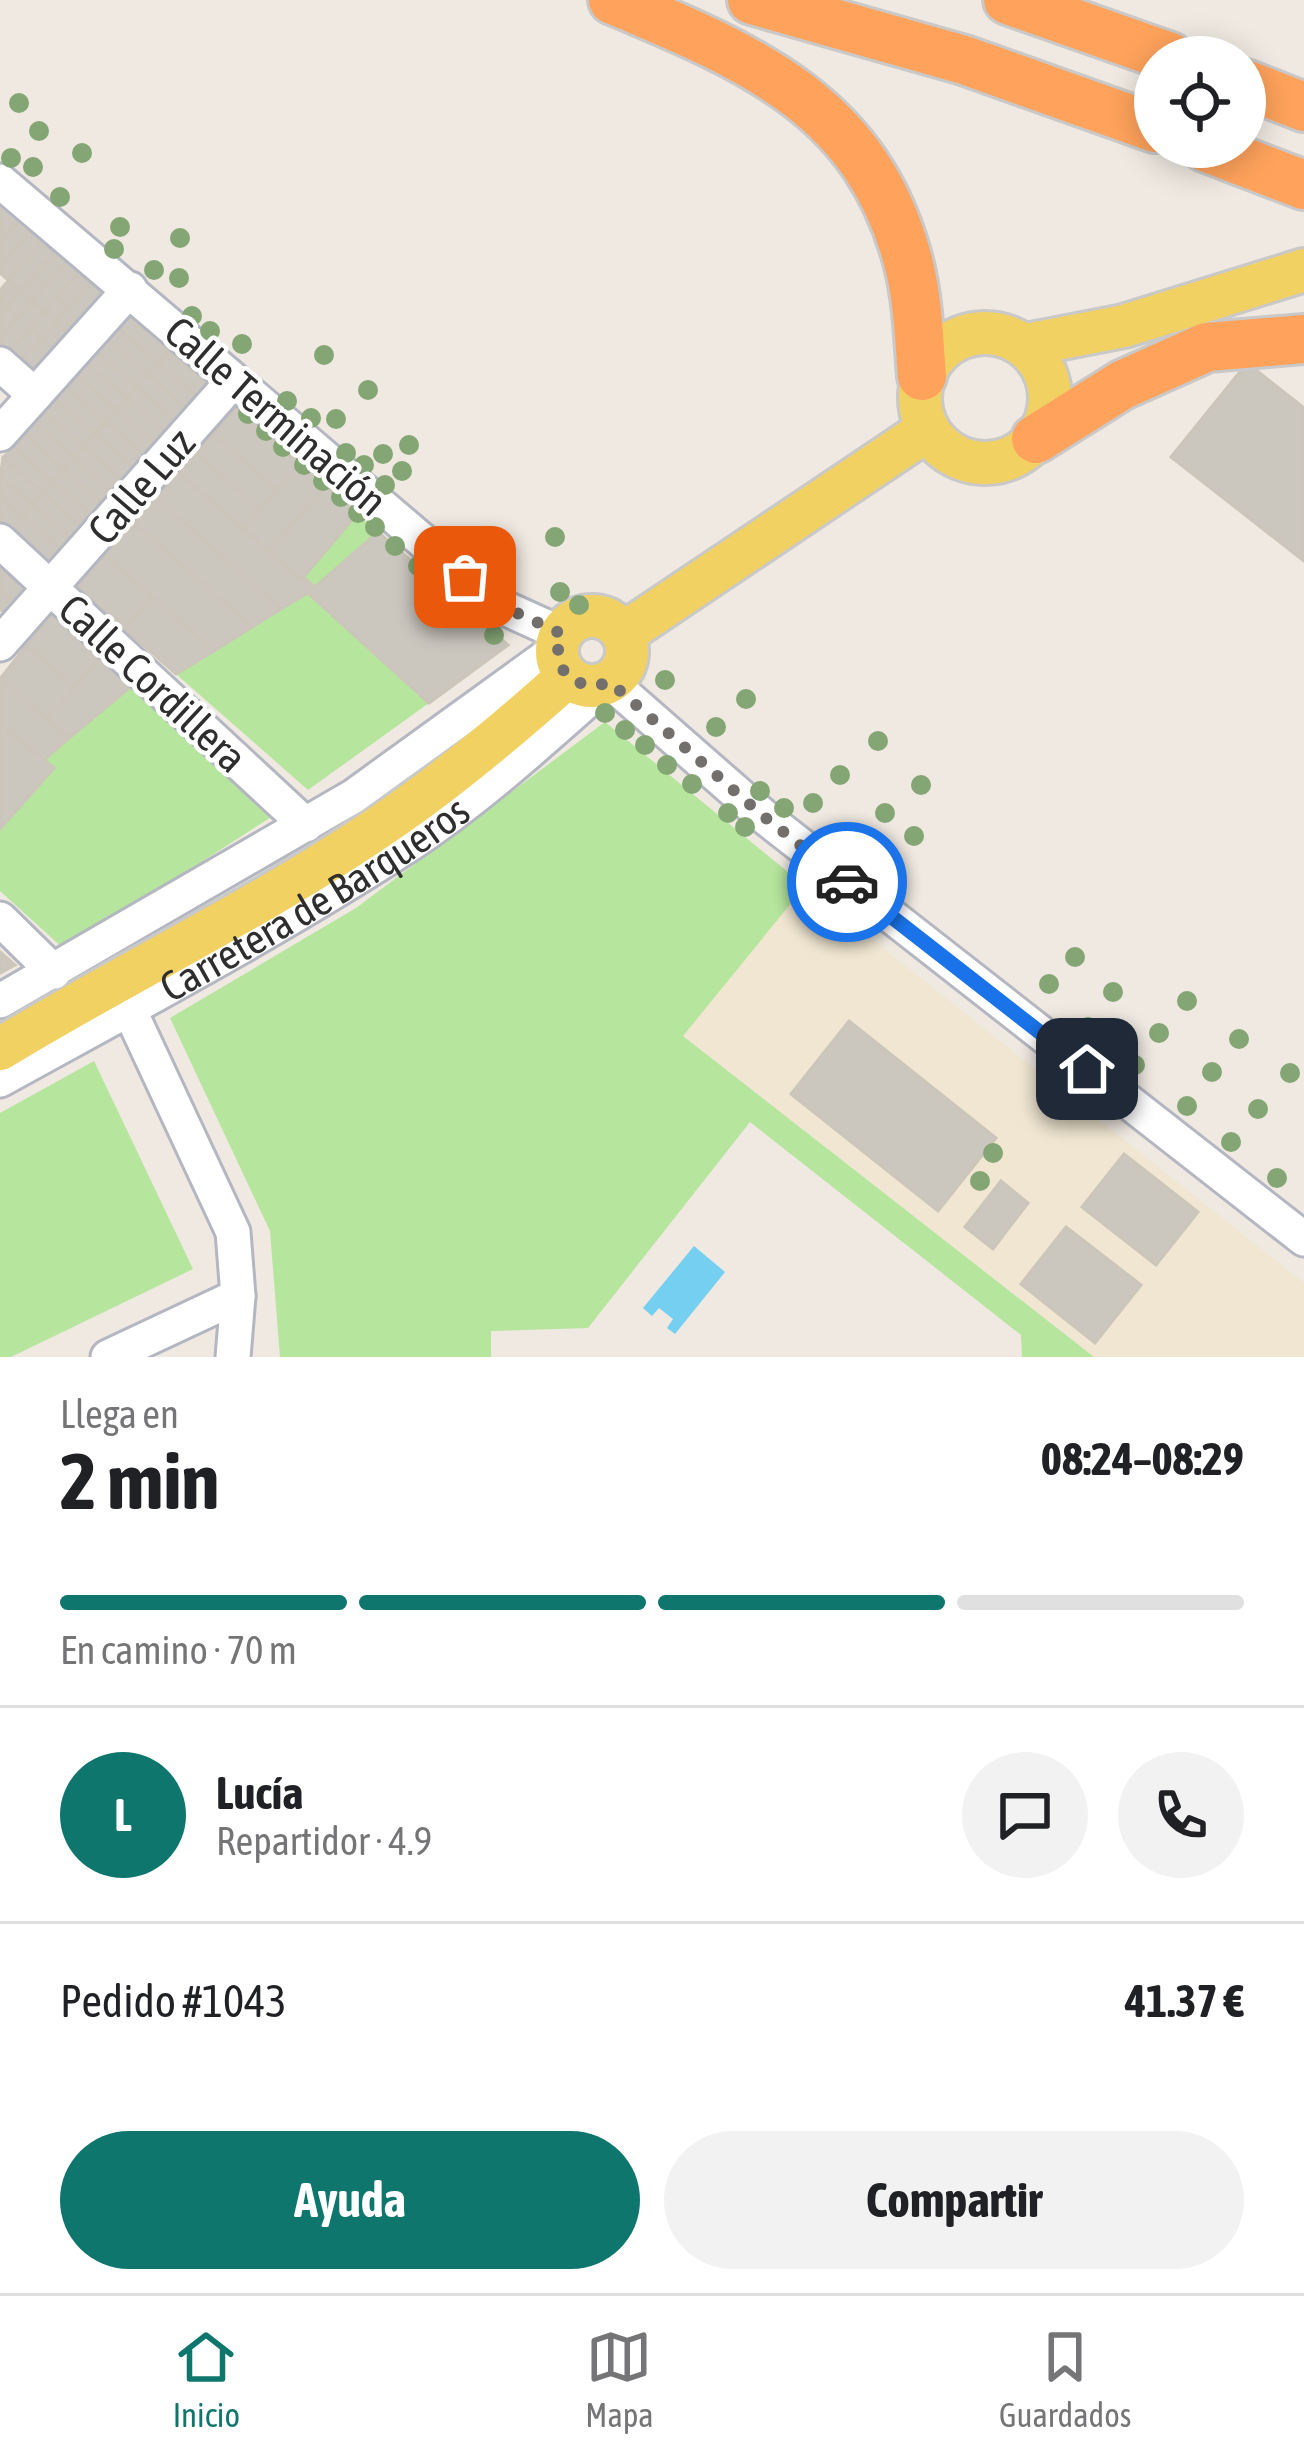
<!DOCTYPE html>
<html lang="es">
<head>
<meta charset="utf-8">
<style>
  body { margin:0; font-family:"Asap Condensed",sans-serif; background:#f2f2f2; color:#202124; height:100vh; display:flex; flex-direction:column; font-size:45px; white-space:nowrap }
  * { box-sizing:border-box; margin:0 }
  p { font-size:39px; color:#757577 }
  .icon { flex:none; width:66px; height:66px; fill:none; stroke:currentColor; stroke-width:2; stroke-linecap:round; stroke-linejoin:round }
  .map { position:relative; height:1357px; overflow:hidden }
  .drawer { display:flex; flex-direction:column; background:#fff; flex:1 }
  .drawer>* { flex:none }
  .fabs { position:absolute; left:1134px; top:36px; display:grid; gap:24px }
  .fabs a { display:grid; place-items:center; width:132px; height:132px; border-radius:50%; background:#fff; box-shadow:0 6px 30px #0003; font-size:60px }
  .pin { position:absolute; display:grid; place-items:center; width:102px; height:102px; color:#fff; margin:-51px; border-radius:24px; box-shadow:0 6px 18px #0006 }
  .courier { position:absolute; display:grid; place-items:center; width:120px; height:120px; margin:-60px; border:9px solid #1a73e8; border-radius:50%; background:#fff; color:#222; box-shadow:0 3px 15px #0007 }
  .headline em { font-style:normal; font-weight:700 }
  .headline div { display:flex; flex-direction:column-reverse }
  .headline { display:flex; align-items:center; justify-content:space-between; height:204px; padding:0 60px }
  h1 { font-size:78px; font-weight:700; line-height:90px }
  .bar { display:grid; grid-template-columns:repeat(4,1fr); gap:18px 12px; align-content:center; height:144px; padding:0 60px }
  .bar i { height:15px; border-radius:9px; background:#e0e0e0 }
  .bar .selected { background:#0f766e }
  .bar p { grid-column:span 4 }
  .line { display:flex; align-items:center; gap:30px; padding:0 60px; border-top:3px solid #e0e0e0 }
  .line div { flex:1 }
  .round { display:grid; place-items:center; flex:none; width:126px; height:126px; border-radius:63px; background:#f2f2f2 }
  .button { display:flex; gap:24px; margin-top:auto; padding:24px 60px }
  .button a { flex:1; height:138px; border-radius:72px; background:#0f766e; color:#fff; font-size:48px; font-weight:700; line-height:138px; text-align:center }
  .button a+a { background:#f2f2f2; color:#202124 }
  .dock { display:flex; justify-content:space-around; align-items:center; height:168px; border-top:3px solid #e0e0e0; background:#fff; font-size:33px; color:#757577 }
  .dock a { display:grid; justify-items:center; gap:6px }
  .dock .selected { color:#0f766e }
  .map>svg:first-child { display:block }
  .education { fill:#f0e6d1 }
  .green { fill:#b6e59e }
  .water { fill:#75cff0 }
  .building { fill:#cbc7bf; stroke:#cbc5ba; stroke-width:3 }
  .lines { fill:none; stroke-linecap:round; stroke-linejoin:round }
  .minor-casing { stroke:#b4b7c1; stroke-width:39 }
  .major-casing { stroke:#c9c9c9; stroke-width:48 }
  .highway-casing { stroke:#c9c9c9; stroke-width:54 }
  .minor { stroke:#fff; stroke-width:33 }
  .major { stroke:#f2d163; stroke-width:42 }
  .highway { stroke:#ffa35c; stroke-width:48 }
  .tree { fill:#84a574 }
  .done { stroke:#726f6d; stroke-width:12; stroke-dasharray:0 21.6 }
  .route { stroke:#1a73e8; stroke-width:15 }
  .labels { text-anchor:middle; stroke-width:9; stroke-linejoin:round; paint-order:stroke }
  .street-label { font-size:42px; fill:#2e2e2e; stroke:#fff }
</style>
</head>
<body>
<div class="map">
<svg width="1304" height="1357" viewBox="0 0 1304 1357">
  <rect width="100%" height="100%" fill="#efe9e1"/>
  <path class="education" d="M805 886 1304 1283V1357H1094L682 1035Z"/>
  <g class="green">
    <path d="M357 514 378 532 316 588 303 577Z"/>
    <path d="M308 593 429 703 308 790 176 674Z"/>
    <path d="M134 684 279 812 65 950 0 891V829L53 769 44 760Z"/>
    <path d="M605 722 805 886 683 1036 1094 1357H1022L1021 1335 750 1122 588 1328 491 1331V1357H280L270 1231 170 1018 356 908Z"/>
    <path d="M94 1061 193 1269 11 1357H0V1113Z"/>
  </g>
  <path class="water" d="M694 1246 725 1272 675 1334 667 1328 673 1319 659 1308 652 1316 643 1308Z"/>
  <g class="building">
    <path d="M0 203 20 220 0 243Z"/>
    <path d="M20 220 32 231 0 267V243Z"/>
    <path d="M32 231 43 241 8 280 0 273V267Z"/>
    <path d="M43 241 55 252 20 291 8 280Z"/>
    <path d="M55 252 67 262 45 286 34 277Z"/>
    <path d="M67 262 79 273 44 312 32 301Z"/>
    <path d="M79 273 90 283 68 307 57 298Z"/>
    <path d="M34 277 45 286 32 301 20 291Z"/>
    <path d="M8 281 14 286 0 302 6 307 0 314V290Z"/>
    <path d="M90 283 103 294 68 334 55 322Z"/>
    <path d="M14 286 20 291 6 307 0 302Z"/>
    <path d="M20 291 32 302 18 318 6 307Z"/>
    <path d="M57 298 68 307 55 322 44 312Z"/>
    <path d="M32 302 44 312 9 352 0 345V339Z"/>
    <path d="M6 307 18 318 0 339V314Z"/>
    <path d="M44 312 56 323 42 339 30 328Z"/>
    <path d="M128 316 169 350 158 363 118 328Z"/>
    <path d="M56 323 68 334 54 350 42 339Z"/>
    <path d="M30 328 42 339 20 362 9 352Z"/>
    <path d="M118 328 158 363 148 374 108 340Z"/>
    <path d="M42 339 54 350 33 374 20 362Z"/>
    <path d="M108 340 148 374 137 387 97 352Z"/>
    <path d="M169 350 210 386 199 399 158 363Z"/>
    <path d="M97 352 137 387 127 398 86 363Z"/>
    <path d="M86 363 127 398 116 410 76 375Z"/>
    <path d="M158 363 199 399 188 411 148 374Z"/>
    <path d="M1247 363 1304 408V561L1171 457Z"/>
    <path d="M148 374 188 411 177 422 137 387Z"/>
    <path d="M76 375 116 410 106 422 66 387Z"/>
    <path d="M66 387 106 422 95 434 55 399Z"/>
    <path d="M137 387 177 422 167 434 127 398Z"/>
    <path d="M127 398 167 434 156 447 116 410Z"/>
    <path d="M55 399 95 434 84 447 44 412Z"/>
    <path d="M235 408 300 464 277 490 213 434Z"/>
    <path d="M116 410 156 447 147 457 106 422Z"/>
    <path d="M44 412 84 447 75 458 34 423Z"/>
    <path d="M106 422 147 457 136 469 95 434Z"/>
    <path d="M34 423 75 458 64 470 24 434Z"/>
    <path d="M24 434 64 470 53 482 13 447Z"/>
    <path d="M95 434 136 469 125 482 84 447Z"/>
    <path d="M213 434 277 490 260 510 196 453Z"/>
    <path d="M13 447 53 482 43 493 3 458Z"/>
    <path d="M84 447 125 482 114 494 75 458Z"/>
    <path d="M196 453 260 510 243 528 178 472Z"/>
    <path d="M3 458 43 493 33 505 0 476Z"/>
    <path d="M75 458 114 494 104 505 64 470Z"/>
    <path d="M300 464 326 486 269 551 243 528Z"/>
    <path d="M64 470 104 505 94 517 53 482Z"/>
    <path d="M178 472 301 580 303 577 316 588 281 609 156 498Z"/>
    <path d="M0 476 33 505 23 516 0 497Z"/>
    <path d="M53 482 94 517 83 529 43 493Z"/>
    <path d="M326 486 357 514 301 580 269 551Z"/>
    <path d="M43 493 83 529 73 540 33 505Z"/>
    <path d="M0 497 23 516 11 530 0 520Z"/>
    <path d="M156 498 281 609 252 627 134 523Z"/>
    <path d="M33 505 73 540 63 551 23 516Z"/>
    <path d="M23 516 63 551 52 565 11 530Z"/>
    <path d="M134 523 252 627 214 651 105 556Z"/>
    <path d="M378 532 508 645 429 703 308 593Z"/>
    <path d="M105 556 152 597 125 629 78 587Z"/>
    <path d="M0 567 27 592 16 604 0 590Z"/>
    <path d="M0 590 16 604 6 615 0 609Z"/>
    <path d="M152 597 214 651 176 674 125 629Z"/>
    <path d="M54 614 102 656 75 687 26 646Z"/>
    <path d="M26 646 75 687 47 719 0 679Z"/>
    <path d="M102 656 134 684 69 738 47 719Z"/>
    <path d="M0 679 69 738 44 760 0 724Z"/>
    <path d="M0 724 54 768 0 829Z"/>
    <path d="M0 952 15 965 0 973Z"/>
    <path d="M849 1021 996 1138 938 1211 791 1094Z"/>
    <path d="M1124 1154 1198 1212 1156 1265 1082 1207Z"/>
    <path d="M1001 1181 1028 1203 993 1249 965 1227Z"/>
    <path d="M1066 1227 1141 1285 1095 1343 1021 1284Z"/>
  </g>
  <g class="lines">
    <g class="minor-casing">
      <g id="minor">
        <path d="M0 181 498 605 562 634"/>
        <path d="M0 364 35 395"/>
        <path d="M0 434 130 289"/>
        <path d="M0 541 306 825"/>
        <path d="M0 644 233 381"/>
        <path d="M610 682 762 815 1304 1239"/>
        <path d="M0 919 54 972"/>
        <path d="M0 1001 354 796 557 649"/>
        <path d="M129 1009 233 1232 238 1296 233 1357"/>
        <path id="s1" d="M0 1080C136 1005 276 931 407 846 478 799 543 740 607 683"/>
        <path d="M108 1357 238 1296"/>
      </g>
    </g>
    <g class="major-casing">
      <g id="major">
        <circle cx="985" cy="398" r="65"/>
        <path d="M1026 345 1124 326 1304 270"/>
        <circle cx="592" cy="651" r="35"/>
        <path d="M623 634 927 430"/>
        <path d="M0 1049C128 971 265 906 388 821 451 778 511 727 567 677"/>
      </g>
    </g>
    <g class="highway-casing">
      <g id="highway">
        <path d="M613 0C751 58 869 106 909 265 918 301 919 339 922 376"/>
        <path d="M752 0 964 60 1155 128"/>
        <path d="M1008 0 1170 57"/>
        <path d="M1245 84 1304 107"/>
        <path d="M1205 147 1304 185"/>
        <path d="M1036 439 1122 385 1207 347 1304 339"/>
      </g>
    </g>
    <use href="#minor" class="minor"/>
    <use href="#major" class="major"/>
    <use href="#highway" class="highway"/>
  </g>
  <g class="tree">
    <circle cx="19" cy="103" r="10"/>
    <circle cx="39" cy="131" r="10"/>
    <circle cx="82" cy="153" r="10"/>
    <circle cx="11" cy="158" r="10"/>
    <circle cx="33" cy="167" r="10"/>
    <circle cx="60" cy="197" r="10"/>
    <circle cx="120" cy="227" r="10"/>
    <circle cx="180" cy="238" r="10"/>
    <circle cx="114" cy="249" r="10"/>
    <circle cx="154" cy="270" r="10"/>
    <circle cx="179" cy="278" r="10"/>
    <circle cx="192" cy="316" r="10"/>
    <circle cx="210" cy="331" r="10"/>
    <circle cx="242" cy="344" r="10"/>
    <circle cx="324" cy="355" r="10"/>
    <circle cx="368" cy="390" r="10"/>
    <circle cx="287" cy="401" r="10"/>
    <circle cx="248" cy="414" r="10"/>
    <circle cx="311" cy="418" r="10"/>
    <circle cx="336" cy="419" r="10"/>
    <circle cx="266" cy="431" r="10"/>
    <circle cx="409" cy="445" r="10"/>
    <circle cx="283" cy="447" r="10"/>
    <circle cx="346" cy="453" r="10"/>
    <circle cx="383" cy="454" r="10"/>
    <circle cx="304" cy="465" r="10"/>
    <circle cx="364" cy="465" r="10"/>
    <circle cx="402" cy="471" r="10"/>
    <circle cx="323" cy="481" r="10"/>
    <circle cx="385" cy="485" r="10"/>
    <circle cx="341" cy="497" r="10"/>
    <circle cx="358" cy="513" r="10"/>
    <circle cx="375" cy="527" r="10"/>
    <circle cx="555" cy="537" r="10"/>
    <circle cx="395" cy="546" r="10"/>
    <circle cx="418" cy="566" r="10"/>
    <circle cx="560" cy="592" r="10"/>
    <circle cx="456" cy="600" r="10"/>
    <circle cx="579" cy="605" r="10"/>
    <circle cx="475" cy="618" r="10"/>
    <circle cx="494" cy="635" r="10"/>
    <circle cx="665" cy="680" r="10"/>
    <circle cx="746" cy="699" r="10"/>
    <circle cx="605" cy="713" r="10"/>
    <circle cx="716" cy="727" r="10"/>
    <circle cx="625" cy="730" r="10"/>
    <circle cx="878" cy="741" r="10"/>
    <circle cx="645" cy="745" r="10"/>
    <circle cx="667" cy="765" r="10"/>
    <circle cx="840" cy="775" r="10"/>
    <circle cx="692" cy="784" r="10"/>
    <circle cx="921" cy="785" r="10"/>
    <circle cx="760" cy="791" r="10"/>
    <circle cx="813" cy="803" r="10"/>
    <circle cx="784" cy="808" r="10"/>
    <circle cx="728" cy="813" r="10"/>
    <circle cx="885" cy="813" r="10"/>
    <circle cx="745" cy="827" r="10"/>
    <circle cx="914" cy="836" r="10"/>
    <circle cx="858" cy="841" r="10"/>
    <circle cx="800" cy="872" r="10"/>
    <circle cx="890" cy="875" r="10"/>
    <circle cx="1075" cy="957" r="10"/>
    <circle cx="1049" cy="984" r="10"/>
    <circle cx="1113" cy="992" r="10"/>
    <circle cx="1187" cy="1001" r="10"/>
    <circle cx="1088" cy="1027" r="10"/>
    <circle cx="1159" cy="1033" r="10"/>
    <circle cx="1239" cy="1039" r="10"/>
    <circle cx="1135" cy="1065" r="10"/>
    <circle cx="1212" cy="1072" r="10"/>
    <circle cx="1290" cy="1073" r="10"/>
    <circle cx="1187" cy="1106" r="10"/>
    <circle cx="1258" cy="1109" r="10"/>
    <circle cx="1231" cy="1142" r="10"/>
    <circle cx="993" cy="1153" r="10"/>
    <circle cx="1277" cy="1178" r="10"/>
    <circle cx="980" cy="1181" r="10"/>
  </g>
  <g class="lines">
    <path class="done" d="M465 577 498 604 562 634C547 669 577 694 610 682L762 815 847 882"/>
    <path class="route" d="M847 882 1087 1069"/>
  </g>
  <g class="labels">
    <g class="street-label">
      <text transform="translate(276 416) rotate(41)" y="15">Calle Terminación</text>
      <text transform="translate(141 486) rotate(-49)" y="15">Calle Luz</text>
      <text transform="translate(153 683) rotate(43)" y="15">Calle Cordillera</text>
      <text dy="15" stroke="none"><textPath href="#s1" startOffset="363">Carretera de Barqueros</textPath></text>
    </g>
  </g>
</svg>
<div class="fabs">
<a><svg class="icon" aria-label="locate" viewBox="0 0 24 24"><circle cx="12" cy="12" r="6"/><path d="M12 2v4M12 18v4M2 12h4M18 12h4"/></svg></a>
</div>
<div class="pin" style="left:465px;top:577px;background:#ea580c"><svg class="icon" aria-label="bag" viewBox="0 0 24 24"><path d="M5 8h14l-1 12H6zM9 8a3 3 0 0 1 6 0"/></svg></div>
<div class="pin" style="left:1087px;top:1069px;background:#1f2937"><svg class="icon" aria-label="home" viewBox="0 0 24 24"><path d="M3 11l9-7 9 7M6 9v11h12V9"/></svg></div>
<div class="courier" style="left:847px;top:882px"><svg class="icon" aria-label="car" viewBox="0 0 24 24"><path d="M5 17H2v-5l4-1 3-4h7l3 4 3 1v5h-3M9 17h6M6 11h13"/><circle cx="7" cy="17" r="2"/><circle cx="17" cy="17" r="2"/></svg></div>
</div>
<section class="drawer">
<div class="headline"><div><h1>2 min</h1><p>Llega en</p></div><em>08:24–08:29</em></div>
<div class="bar"><i class="selected"></i><i class="selected"></i><i class="selected"></i><i></i><p>En camino · 70 m</p></div>
<div class="line" style="height:216px"><b class="round" style="background:#0f766e;color:#fff">L</b><div><b>Lucía</b><p>Repartidor · 4.9</p></div><a class="round"><svg class="icon" aria-label="chat" viewBox="0 0 24 24"><path d="M4 5h16v11H9l-5 4z"/></svg></a><a class="round"><svg class="icon" aria-label="phone" viewBox="0 0 24 24"><path d="M5 4h4l2 5-3 2q2 4 5 5l2-3 5 2v4C11 20 4 13 5 4z"/></svg></a></div>
<div class="line" style="height:156px"><div>Pedido #1043</div><b>41.37 €</b></div>
<div class="button"><a>Ayuda</a><a>Compartir</a></div>
</section>
<nav class="dock">
<a class="selected"><svg class="icon" aria-label="home" viewBox="0 0 24 24"><path d="M3 11l9-7 9 7M6 9v11h12V9"/></svg>Inicio</a>
<a><svg class="icon" aria-label="map" viewBox="0 0 24 24"><path d="M3 6l6-2 6 2 6-2v14l-6 2-6-2-6 2zM9 4v14M15 6v14"/></svg>Mapa</a>
<a><svg class="icon" aria-label="saved" viewBox="0 0 24 24"><path d="M7 4h10v16l-5-4-5 4z"/></svg>Guardados</a>
</nav>
</body>
</html>
